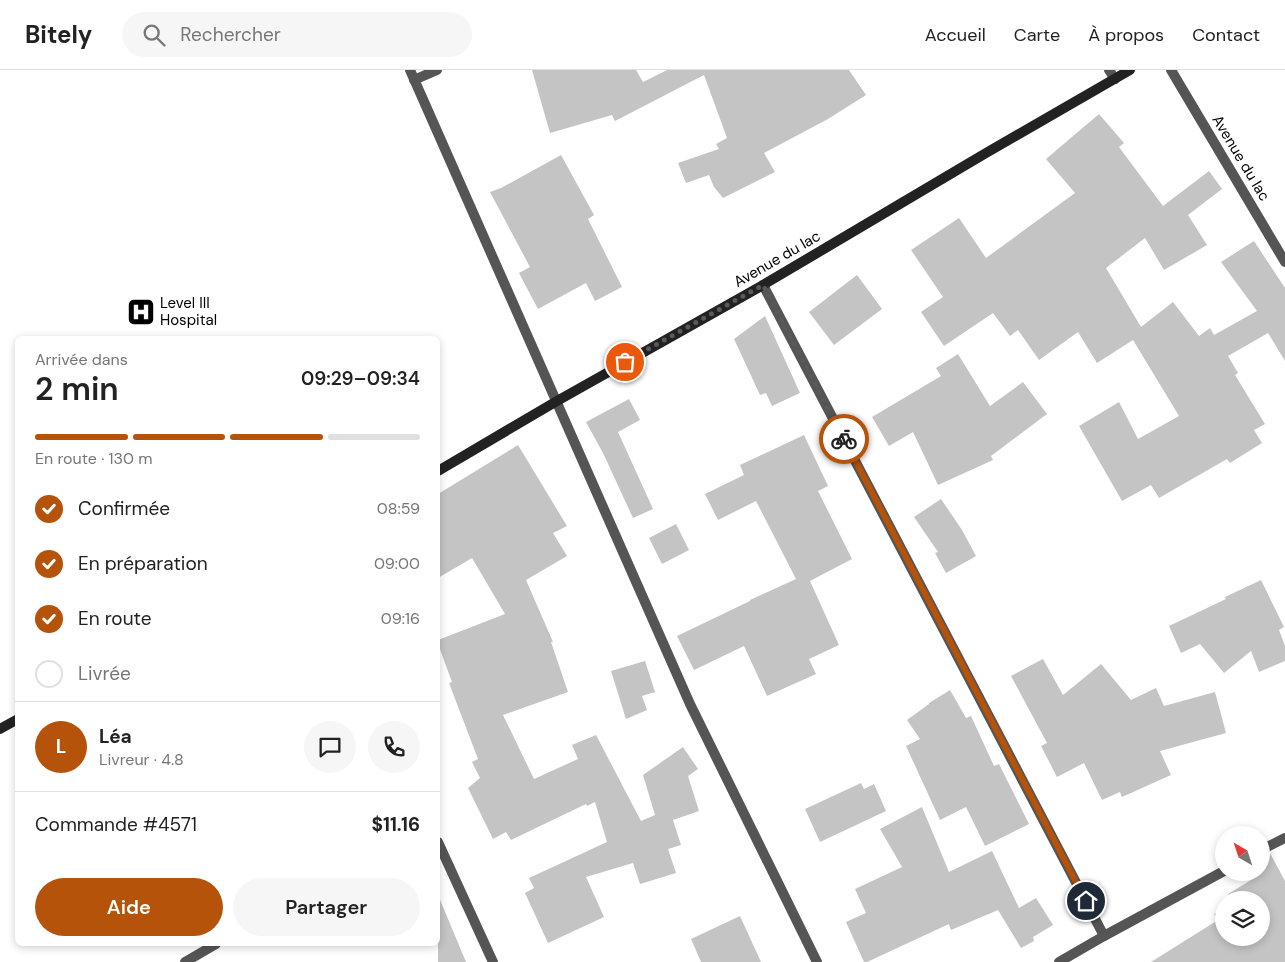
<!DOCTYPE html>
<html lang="fr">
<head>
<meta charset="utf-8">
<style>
  body { margin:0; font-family:"DM Sans",sans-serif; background:#f6f6f6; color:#222; height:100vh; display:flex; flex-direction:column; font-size:19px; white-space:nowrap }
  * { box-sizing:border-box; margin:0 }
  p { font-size:16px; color:#767676 }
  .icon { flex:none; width:28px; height:28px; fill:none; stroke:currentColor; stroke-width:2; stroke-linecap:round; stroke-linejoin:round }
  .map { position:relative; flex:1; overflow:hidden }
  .details { position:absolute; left:15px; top:266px; width:425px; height:610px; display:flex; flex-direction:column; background:#fff; border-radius:8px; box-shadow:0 2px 8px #0003 }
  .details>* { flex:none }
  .needle { width:32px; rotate:321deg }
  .buttons { position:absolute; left:1215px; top:756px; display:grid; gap:10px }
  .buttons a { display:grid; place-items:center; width:55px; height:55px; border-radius:50%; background:#fff; box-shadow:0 2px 8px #0003; font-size:25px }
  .pin { position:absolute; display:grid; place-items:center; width:42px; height:42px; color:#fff; margin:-21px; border:2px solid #fff; border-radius:50%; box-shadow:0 1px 5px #0007 }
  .courier { position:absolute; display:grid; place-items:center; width:50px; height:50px; margin:-25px; border:4px solid #b45309; border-radius:50%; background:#fff; color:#222; box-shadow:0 1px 6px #0007 }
  .overview em { font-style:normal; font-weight:600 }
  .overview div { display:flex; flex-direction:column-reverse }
  .overview { display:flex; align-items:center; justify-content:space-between; height:85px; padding:0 20px }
  h1 { font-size:32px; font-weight:600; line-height:38px }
  .bar { display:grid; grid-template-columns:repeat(4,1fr); gap:8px 5px; align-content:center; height:60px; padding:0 20px }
  .bar i { height:6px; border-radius:4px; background:#e0e0e0 }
  .bar .on { background:#b45309 }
  .bar p { grid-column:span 4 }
  .line { display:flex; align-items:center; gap:12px; padding:0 20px; border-top:1px solid #e0e0e0 }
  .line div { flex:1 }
  .round { display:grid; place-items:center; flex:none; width:52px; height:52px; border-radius:26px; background:#f6f6f6 }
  ol { padding:0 20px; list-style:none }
  li { display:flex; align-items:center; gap:15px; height:55px }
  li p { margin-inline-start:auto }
  li .icon { padding:5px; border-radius:50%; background:#b45309; color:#fff; stroke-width:4 }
  li:last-child { color:#767676 }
  li i { width:28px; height:28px; border:2px solid #e0e0e0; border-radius:50% }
  .cta { display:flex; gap:10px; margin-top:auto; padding:10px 20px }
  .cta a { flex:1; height:58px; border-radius:30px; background:#b45309; color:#fff; font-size:20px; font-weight:600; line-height:58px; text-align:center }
  .cta a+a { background:#f6f6f6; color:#222 }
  header { display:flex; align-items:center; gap:30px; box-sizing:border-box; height:70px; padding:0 25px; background:#fff; border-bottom:1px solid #e0e0e0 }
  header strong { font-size:24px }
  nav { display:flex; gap:28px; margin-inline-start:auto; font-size:18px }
  .search { width:350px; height:45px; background:#f6f6f6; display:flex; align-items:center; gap:12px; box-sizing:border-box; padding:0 18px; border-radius:28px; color:#767676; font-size:19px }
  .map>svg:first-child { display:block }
  .building { fill:#c4c4c4 }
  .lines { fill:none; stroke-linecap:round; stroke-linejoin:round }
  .street { stroke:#555; stroke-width:10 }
  .secondary { stroke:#222; stroke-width:10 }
  .done { stroke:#595959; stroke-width:5; stroke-dasharray:0 9 }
  .route { stroke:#b45309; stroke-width:6 }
  .labels { text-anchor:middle; stroke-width:4; stroke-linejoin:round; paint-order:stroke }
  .street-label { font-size:15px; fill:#000; stroke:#fff }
  .poi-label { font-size:15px; fill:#000; stroke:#fff; text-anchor:start }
</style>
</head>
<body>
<header>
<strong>Bitely</strong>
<div class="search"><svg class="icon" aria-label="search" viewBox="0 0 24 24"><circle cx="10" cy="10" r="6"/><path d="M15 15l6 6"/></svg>Rechercher</div>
<nav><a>Accueil</a><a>Carte</a><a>À propos</a><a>Contact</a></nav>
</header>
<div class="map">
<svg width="1285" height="892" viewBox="0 0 1285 892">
  <rect width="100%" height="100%" fill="#fff"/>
  <g class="building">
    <path d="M532 0H636L643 12 667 0H849L866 25 828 49 764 83 775 102 723 128 714 117 709 105 686 113 678 93 719 79 716 74 727 68 704 5 615 51 612 45 550 63Z"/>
    <path d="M1099 44 1124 73 1119 77 1163 136 1209 101 1222 119 1188 145 1207 175 1164 200 1145 168 1106 198 1141 257 1173 232 1199 266 1210 258 1214 265 1257 241 1221 192 1254 171 1285 218V291L1268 263 1228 286 1238 303 1235 305 1265 354 1254 360 1262 373 1230 393 1227 389 1159 428 1151 415 1122 431 1079 356 1119 332 1138 369 1179 346 1133 270 1097 293 1078 262 1039 290 1018 260 1010 266 993 243 944 276 921 242 943 227 911 180 959 148 986 188 1075 123 1046 89Z"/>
    <path d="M561 85 594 145 588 149 622 217 595 231 586 213 538 239 519 203 530 197 490 122 501 118Z"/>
    <path d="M857 205 882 239 834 275 809 242Z"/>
    <path d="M765 246 800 323 772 336 766 323 760 325 734 269Z"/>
    <path d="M958 284 990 336 1023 312 1047 344 991 386 993 390 938 415 913 362 889 376 872 347 941 306 936 298Z"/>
    <path d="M629 329 640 350 618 362 653 439 633 448 603 383 586 352Z"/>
    <path d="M804 365 828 416 818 421 852 489 810 511 839 575 809 589 816 604 767 626 744 576 694 600 677 566 750 531V530L796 509 756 431 718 450 705 424 744 405 740 395Z"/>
    <path d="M518 375 567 456 553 463 567 486 526 510 553 572H551L568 622 503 645 534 709 578 689 572 675 596 665 641 751 655 745 643 705 683 677 698 699 688 706 699 741 673 750 681 775 668 779 676 803 640 814 633 793 586 807 604 847 548 873 525 823 534 818 529 808 607 772 595 732 587 736 586 734 511 770 506 762 493 769 468 718 480 708 472 692 478 689 449 613 452 612 438 574V570L505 544 472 488 438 508V424Z"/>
    <path d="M941 429 962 460 976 486 946 503 935 483 938 482 914 447Z"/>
    <path d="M676 454 689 480 662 494 649 468Z"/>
    <path d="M1261 510 1284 557 1279 560 1285 576V591L1259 602 1251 581 1224 603 1200 574 1181 583 1169 556 1226 529 1225 527Z"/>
    <path d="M1043 589 1063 625 1101 594 1131 630 1156 618 1164 636 1215 622 1226 663 1160 681 1171 705 1122 727 1120 722 1102 730 1084 693 1057 707 1041 676 1047 673 1011 606Z"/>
    <path d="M645 591 655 622 642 626 647 640 626 649 611 601Z"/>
    <path d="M950 620 966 648 971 646 994 696 999 694 1029 754 985 776 966 737 940 750 906 676 920 669 907 650 929 634V633Z"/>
    <path d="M861 713 864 719 874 714 886 741 820 772 805 739Z"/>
    <path d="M922 737 949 802 992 781 1019 838 1036 828 1053 855 1033 867 1034 871 1021 878 998 840 951 860 949 854 867 892H864L846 852 866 843 855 819 902 797 880 759Z"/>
    <path d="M1270 783 1285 811V892H1151L1218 850 1214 844 1224 838V868H1261V830H1232L1228 824 1261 804V787Z"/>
    <path d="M438 825 466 892H438Z"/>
    <path d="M740 846 761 892H701L691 869Z"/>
  </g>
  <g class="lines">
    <g class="street">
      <path d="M410 0 690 634 817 892"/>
      <path d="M1109 0 1115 9"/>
      <path d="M1171 0 1285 192"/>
      <path d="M414 10 437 0"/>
      <path d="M763 215 1104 866"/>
      <path d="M438 772 493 892"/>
      <path d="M1261 780 1285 768"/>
      <path d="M185 892 216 874"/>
      <path d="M1059 892 1104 866 1224 801"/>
    </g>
    <g class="secondary">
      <path d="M438 401 557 331 763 215 986 83 1130 0"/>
      <path d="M0 659 18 649"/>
    </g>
  </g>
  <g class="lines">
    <path class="done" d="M625 292 763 215 844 369"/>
    <path class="route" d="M844 369 1086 831"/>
  </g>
  <defs>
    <g id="hospital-square" transform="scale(1.4375)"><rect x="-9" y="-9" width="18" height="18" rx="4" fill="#000" stroke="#fff"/><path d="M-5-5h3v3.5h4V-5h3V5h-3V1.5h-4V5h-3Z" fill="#fff"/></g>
  </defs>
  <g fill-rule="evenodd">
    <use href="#hospital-square" x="141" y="242"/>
  </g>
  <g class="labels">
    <g class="street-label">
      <text transform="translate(1241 88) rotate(59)" y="5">Avenue du lac</text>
      <text transform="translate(777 189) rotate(-30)" y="5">Avenue du lac</text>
    </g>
    <g class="poi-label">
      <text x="160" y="238">Level III<tspan x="160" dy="17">Hospital</tspan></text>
    </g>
  </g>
</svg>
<div class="buttons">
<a><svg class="needle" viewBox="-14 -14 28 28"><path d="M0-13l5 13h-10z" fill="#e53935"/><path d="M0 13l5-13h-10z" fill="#767676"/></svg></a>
<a><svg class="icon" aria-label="layers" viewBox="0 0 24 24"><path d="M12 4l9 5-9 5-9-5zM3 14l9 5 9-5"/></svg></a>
</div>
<div class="pin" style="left:625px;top:292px;background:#ea580c"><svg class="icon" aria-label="bag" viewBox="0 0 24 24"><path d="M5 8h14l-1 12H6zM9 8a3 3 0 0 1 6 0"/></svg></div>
<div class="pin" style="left:1086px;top:831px;background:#1f2937"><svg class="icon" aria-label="home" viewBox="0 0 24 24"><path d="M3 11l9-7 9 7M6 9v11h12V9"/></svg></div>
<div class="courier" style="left:844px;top:369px"><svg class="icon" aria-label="bike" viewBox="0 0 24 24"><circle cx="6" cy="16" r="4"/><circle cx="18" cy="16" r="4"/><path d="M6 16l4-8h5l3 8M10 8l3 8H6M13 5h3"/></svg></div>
<section class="details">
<div class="overview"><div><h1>2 min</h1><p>Arrivée dans</p></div><em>09:29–09:34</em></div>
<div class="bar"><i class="on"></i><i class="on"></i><i class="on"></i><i></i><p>En route · 130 m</p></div>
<ol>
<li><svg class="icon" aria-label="check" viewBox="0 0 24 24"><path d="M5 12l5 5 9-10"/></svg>Confirmée<p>08:59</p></li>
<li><svg class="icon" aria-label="check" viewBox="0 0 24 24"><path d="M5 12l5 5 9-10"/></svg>En préparation<p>09:00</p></li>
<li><svg class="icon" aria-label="check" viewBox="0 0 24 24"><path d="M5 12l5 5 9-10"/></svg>En route<p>09:16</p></li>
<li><i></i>Livrée</li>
</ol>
<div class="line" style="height:90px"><b class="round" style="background:#b45309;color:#fff">L</b><div><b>Léa</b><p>Livreur · 4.8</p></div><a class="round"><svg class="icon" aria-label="chat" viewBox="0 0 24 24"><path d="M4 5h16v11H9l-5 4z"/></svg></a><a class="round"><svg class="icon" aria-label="phone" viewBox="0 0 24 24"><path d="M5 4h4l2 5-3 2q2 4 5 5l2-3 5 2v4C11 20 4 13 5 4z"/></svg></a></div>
<div class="line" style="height:65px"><div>Commande #4571</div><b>$11.16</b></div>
<div class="cta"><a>Aide</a><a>Partager</a></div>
</section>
</div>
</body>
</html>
